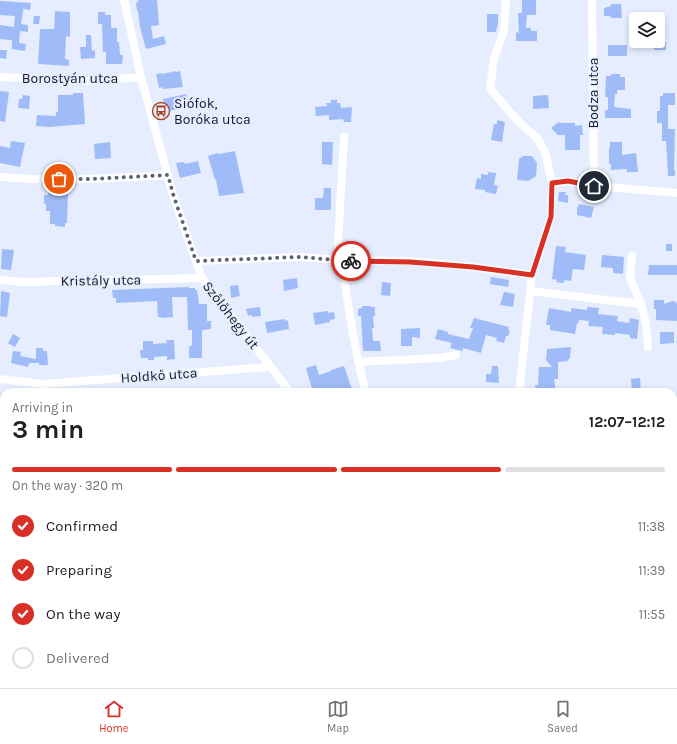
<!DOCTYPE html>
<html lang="en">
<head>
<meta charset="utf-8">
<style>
  body { margin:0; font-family:Karla,sans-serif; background:#f6f6f6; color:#202124; height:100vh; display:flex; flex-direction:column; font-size:15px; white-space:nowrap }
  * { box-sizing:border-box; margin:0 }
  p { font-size:13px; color:#757577 }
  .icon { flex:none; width:22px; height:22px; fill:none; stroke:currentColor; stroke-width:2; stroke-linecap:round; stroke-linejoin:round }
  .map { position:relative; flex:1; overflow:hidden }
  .sheet { position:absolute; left:0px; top:388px; width:677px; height:300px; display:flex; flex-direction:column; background:#fff; border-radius:12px 12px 0 0; box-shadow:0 2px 6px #0003 }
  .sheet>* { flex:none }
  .controls { position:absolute; left:629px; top:12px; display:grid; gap:8px }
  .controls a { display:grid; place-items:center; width:36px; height:36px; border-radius:4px; background:#fff; box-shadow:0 2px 6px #0003; font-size:20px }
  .pin { position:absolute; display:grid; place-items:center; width:34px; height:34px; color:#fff; margin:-17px; border:2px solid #fff; border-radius:50%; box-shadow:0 1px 4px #0007 }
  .courier { position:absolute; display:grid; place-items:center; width:40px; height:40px; margin:-20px; border:3px solid #d93025; border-radius:50%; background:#fff; color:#222; box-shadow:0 1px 5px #0007 }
  .summary em { font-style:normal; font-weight:700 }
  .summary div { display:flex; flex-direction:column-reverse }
  .summary { display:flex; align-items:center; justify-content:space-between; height:68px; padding:0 12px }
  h1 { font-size:26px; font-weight:700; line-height:30px }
  .bar { display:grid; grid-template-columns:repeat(4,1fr); gap:6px 4px; align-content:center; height:48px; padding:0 12px }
  .bar i { height:5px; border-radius:3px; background:#e0e0e0 }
  .bar .on { background:#d93025 }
  .bar p { grid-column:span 4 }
  ol { padding:0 12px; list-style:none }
  li { display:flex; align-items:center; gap:12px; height:44px }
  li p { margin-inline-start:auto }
  li .icon { padding:4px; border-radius:50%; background:#d93025; color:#fff; stroke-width:4 }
  li:last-child { color:#757577 }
  li i { width:22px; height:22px; border:2px solid #e0e0e0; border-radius:50% }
  .dock { display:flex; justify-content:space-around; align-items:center; height:56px; border-top:1px solid #e0e0e0; background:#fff; font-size:11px; color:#757577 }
  .dock a { display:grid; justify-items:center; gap:2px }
  .dock .on { color:#d93025 }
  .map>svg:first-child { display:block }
  .green { fill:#e0ac9c }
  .building { fill:#a0bcf8 }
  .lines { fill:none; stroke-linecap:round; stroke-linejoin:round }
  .service { stroke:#fff; stroke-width:4 }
  .minor { stroke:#fff; stroke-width:8 }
  .done { stroke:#5d6370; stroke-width:4; stroke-dasharray:0 7.2 }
  .route { stroke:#d93025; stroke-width:5 }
  .labels { text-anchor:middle; stroke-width:3.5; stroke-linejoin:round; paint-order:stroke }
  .street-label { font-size:14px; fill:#141923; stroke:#e5edfe }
  .poi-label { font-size:14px; fill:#141923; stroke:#e5edfe; text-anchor:start }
</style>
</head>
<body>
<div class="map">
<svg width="677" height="688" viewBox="0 0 677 688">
  <rect width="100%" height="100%" fill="#e5edfe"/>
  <rect class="green" x="673" y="540" width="4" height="67"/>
  <g class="building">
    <path d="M138 0H157L159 25 151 26 153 39 164 36 166 44 146 49 140 27 138 11H137L136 3 138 2Z"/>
    <path d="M522 0H536V15H527L526 28H531V31H537V41H516V32L519 33 518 13H522Z"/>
    <path d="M0 1 31 3 30 10 23 9V11L21 24 28 25V32L20 31 19 43 26 44 25 51 12 49V40L0 39V25L14 27 15 16 0 15Z"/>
    <path d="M611 4H621L622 18H612L609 16H604V8L611 6Z"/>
    <path d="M55 11 70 12V37L66 36 65 59 69 60V66L38 64 40 29H54Z"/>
    <path d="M98 12H105V15H111V27L112 28H117V42H119L120 55H123L122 64H106V52H103L102 24H98Z"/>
    <path d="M487 14H498V24L496 32H487Z"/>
    <path d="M34 16H40L39 24H33Z"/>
    <path d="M86 35H91L92 51 95 50V58L81 59 80 47H86Z"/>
    <path d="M666 42V50H654V43Z"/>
    <rect x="608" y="45" width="19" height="11"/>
    <path d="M0 50H7L6 59 0 58Z"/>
    <path d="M176 71V72L180 71 183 87 163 89 162 87 159 88 156 74 162 73V74Z"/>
    <path d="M611 74H620V77H625V90H617V94H615L614 107 631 109V118H605V110H608V97H605L606 76H611Z"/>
    <path d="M0 91 9 92 5 122 0 121Z"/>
    <path d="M73 93H83L85 124 49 127 36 126 37 115 56 116V112H58V95H73Z"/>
    <path d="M663 93H675V105H668V129H675L674 170H675V176H668L666 141H662V123H657V111H660V96H663Z"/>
    <path d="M186 94 187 100 179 101 180 108 166 112V110L163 111 162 104 164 103 163 99Z"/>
    <path d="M23 95 30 96 29 109 18 108 19 99H22Z"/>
    <path d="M548 95 549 108 533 109V96Z"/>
    <path d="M331 100H337V103H340L341 108 352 107 351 122H344L343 119 329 120V115L316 116 315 107 327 106 326 103H331Z"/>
    <path d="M497 120 505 122 502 142 491 140 494 124H497Z"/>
    <path d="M559 122 560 123H575V126L582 125 583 135H580V150H565V135H558L551 128Z"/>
    <path d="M11 141 25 143 20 167 0 163V146L10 148Z"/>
    <path d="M110 142 111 158 95 159 94 144Z"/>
    <path d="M322 142H333L332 165 322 164Z"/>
    <path d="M610 142H622V155L636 153 638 172H627V169L611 170V164H609V148H610Z"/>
    <path d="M235 151 244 193 219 196 216 179 215 180 208 156 218 153 219 154Z"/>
    <path d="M523 156H532L537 163 536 176 528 181 517 180 519 159Z"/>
    <path d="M198 161 201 173 180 178 176 163 184 162 185 164Z"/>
    <path d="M488 172 496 173 494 185 498 186 496 194 485 192V190L475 189 477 178 481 179V174L488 175Z"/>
    <path d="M324 188H331V210H315V198H323Z"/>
    <path d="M559 192H566L565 195H568V203L558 201Z"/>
    <path d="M48 193 68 194 67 223H65V227L55 226V224H50V211H46V204H44V195H48Z"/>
    <path d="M579 204 594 207 591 218 577 215V207H578Z"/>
    <rect x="666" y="244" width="6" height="7"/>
    <path d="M556 246 566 247 565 252 586 255 584 270 573 269 571 281 564 280V283L556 282 557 280 552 279Z"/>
    <path d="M2 249 14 250 11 270 1 269Z"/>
    <path d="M602 255 624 257 623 274 613 273V268L601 267Z"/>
    <path d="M649 265H677V275H648Z"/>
    <path d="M491 277 509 280 508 287 490 284Z"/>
    <path d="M297 278 298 288 284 291 283 280Z"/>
    <path d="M382 282 391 283 390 296 381 295Z"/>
    <path d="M238 285 240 296 231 298 230 286Z"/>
    <path d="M189 287V288H195V290H197L199 304H207V321H211V329L202 330V358H189V347L192 345V330H188L187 297H172L173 317 161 318V317H158L157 301 116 303V298H113L112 290Z"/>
    <path d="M1 291 10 293 7 317 0 316Z"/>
    <path d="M504 292 515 294 513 307 500 305Z"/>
    <path d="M654 300H664V304L673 301 676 302 677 304V321L656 320V309H654Z"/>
    <path d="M362 306H371V307H375V316H373L374 328H372L373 341H380L381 351H363L361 316H358V309L362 308Z"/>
    <path d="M260 307 261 316 252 317V315L248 316 246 309Z"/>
    <path d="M587 307 599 308 598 314 618 316 617 321 629 323 630 318 639 320 637 339 630 338V335L615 333V335L602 334 603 327 588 326 589 321 579 320 578 324 577 323 575 334 550 330V325H546L549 308 571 312V308L587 310Z"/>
    <path d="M328 311V313L334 312 335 319 330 320V322L315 325 313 313Z"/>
    <path d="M474 318 509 327 508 330 510 331 508 336H506L504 343 496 341 497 338 486 335 481 353 463 348V351L450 348 452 343 435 339 438 329 448 332V334L469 339 473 328H470Z"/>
    <path d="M285 319V321L288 320 289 329 267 333 265 322Z"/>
    <path d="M420 328V338L412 337V346H401V329Z"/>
    <path d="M660 332H674V343L660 344Z"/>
    <path d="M13 334 20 338 15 347 8 343Z"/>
    <path d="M166 340H174L175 359 167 360V356L154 357V360H148V358H141L140 350H143V341H153V344L167 343Z"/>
    <path d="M571 347 570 358 567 361 558 362V379H554L556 392H536L535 385H538L539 367H552L546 360 547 349Z"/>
    <path d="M36 348H43V351H47L48 365H39V363H29L28 367 11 363 13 351 21 352 20 356 36 359Z"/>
    <path d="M316 365 319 375 331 371V370L344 366 353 392H317V390L313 392 306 368Z"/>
    <path d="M492 366H498L499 383 486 382V374H491Z"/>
    <path d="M640 378 641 392H632L631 379Z"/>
  </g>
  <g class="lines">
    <path class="service" d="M467 684 468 688"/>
    <g class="minor">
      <path d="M124 0 141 77 173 195 193 253 202 278 290 392"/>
      <path d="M506 0 504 30 494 59 490 89 519 122 537 138 545 152 552 183 551 217 532 275 519 392"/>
      <path d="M592 0 594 186"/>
      <path d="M0 77 90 81 141 77"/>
      <path d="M0 177C56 182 112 178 168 175"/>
      <path d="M552 183 568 181 594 186 677 193"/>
      <path d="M632 256 630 278 641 304 646 324 648 347"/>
      <path d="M341 260 338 244 344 137"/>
      <path d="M342 260C348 305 354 349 366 392"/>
      <path d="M196 261 299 257 342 260 410 261 473 267 532 275"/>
      <path d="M0 280 23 282 202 278"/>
      <path d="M530 291 641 304"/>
      <path d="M358 362 439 358 456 355"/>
      <path d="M0 379 42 384 271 367"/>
      <path d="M525 688V684"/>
    </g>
  </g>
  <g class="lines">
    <path class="done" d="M59 179H90L168 175 173 194 196 261 299 257 351 261"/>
    <path class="route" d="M351 261 410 262 473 267 532 275 551 217 552 183 568 181 594 186"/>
  </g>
  <defs>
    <g id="bus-ring" transform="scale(0.9)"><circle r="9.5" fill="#e5edfe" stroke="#a84120" stroke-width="1.5"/><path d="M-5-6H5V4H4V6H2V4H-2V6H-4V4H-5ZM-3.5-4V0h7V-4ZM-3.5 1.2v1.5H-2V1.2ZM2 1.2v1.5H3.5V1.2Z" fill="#a84120"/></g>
  </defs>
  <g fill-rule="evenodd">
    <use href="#bus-ring" x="161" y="111"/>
  </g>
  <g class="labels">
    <g class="street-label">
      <text x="70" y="83">Borostyán utca</text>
      <text transform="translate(593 93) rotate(-90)" y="5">Bodza utca</text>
      <text transform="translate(101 280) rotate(-1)" y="5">Kristály utca</text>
      <text transform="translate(231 315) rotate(52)" y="5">Szőlőhegy út</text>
      <text transform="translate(159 375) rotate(-4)" y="5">Holdkő utca</text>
    </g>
    <g class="poi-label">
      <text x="174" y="108">Siófok,<tspan x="174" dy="16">Boróka utca</tspan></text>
    </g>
  </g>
</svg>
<div class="controls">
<a><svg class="icon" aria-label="layers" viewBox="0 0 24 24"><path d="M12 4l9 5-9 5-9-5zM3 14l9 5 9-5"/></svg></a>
</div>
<div class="pin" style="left:59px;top:179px;background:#ea580c"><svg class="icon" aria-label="bag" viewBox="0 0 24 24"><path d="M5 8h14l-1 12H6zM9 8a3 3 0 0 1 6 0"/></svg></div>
<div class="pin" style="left:594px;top:186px;background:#1f2937"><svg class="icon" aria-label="home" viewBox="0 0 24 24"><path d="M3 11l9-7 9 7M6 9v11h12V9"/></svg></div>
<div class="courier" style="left:351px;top:261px"><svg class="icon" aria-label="bike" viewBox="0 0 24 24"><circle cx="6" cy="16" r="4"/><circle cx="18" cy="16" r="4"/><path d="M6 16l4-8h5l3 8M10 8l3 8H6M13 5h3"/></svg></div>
<section class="sheet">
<div class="summary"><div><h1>3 min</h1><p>Arriving in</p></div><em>12:07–12:12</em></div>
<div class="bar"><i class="on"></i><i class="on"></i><i class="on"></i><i></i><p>On the way · 320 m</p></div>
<ol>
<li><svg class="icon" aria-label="check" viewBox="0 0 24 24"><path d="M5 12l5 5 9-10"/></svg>Confirmed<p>11:38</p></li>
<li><svg class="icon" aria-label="check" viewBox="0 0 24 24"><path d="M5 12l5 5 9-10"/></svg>Preparing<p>11:39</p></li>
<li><svg class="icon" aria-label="check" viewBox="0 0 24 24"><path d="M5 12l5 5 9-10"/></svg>On the way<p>11:55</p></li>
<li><i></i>Delivered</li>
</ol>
</section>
</div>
<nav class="dock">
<a class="on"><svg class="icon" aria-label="home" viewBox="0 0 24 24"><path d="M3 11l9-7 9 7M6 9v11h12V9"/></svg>Home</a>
<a><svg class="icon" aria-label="map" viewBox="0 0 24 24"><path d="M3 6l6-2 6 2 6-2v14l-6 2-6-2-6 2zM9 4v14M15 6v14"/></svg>Map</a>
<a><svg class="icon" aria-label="saved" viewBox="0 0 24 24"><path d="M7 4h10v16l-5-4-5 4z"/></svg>Saved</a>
</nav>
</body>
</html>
